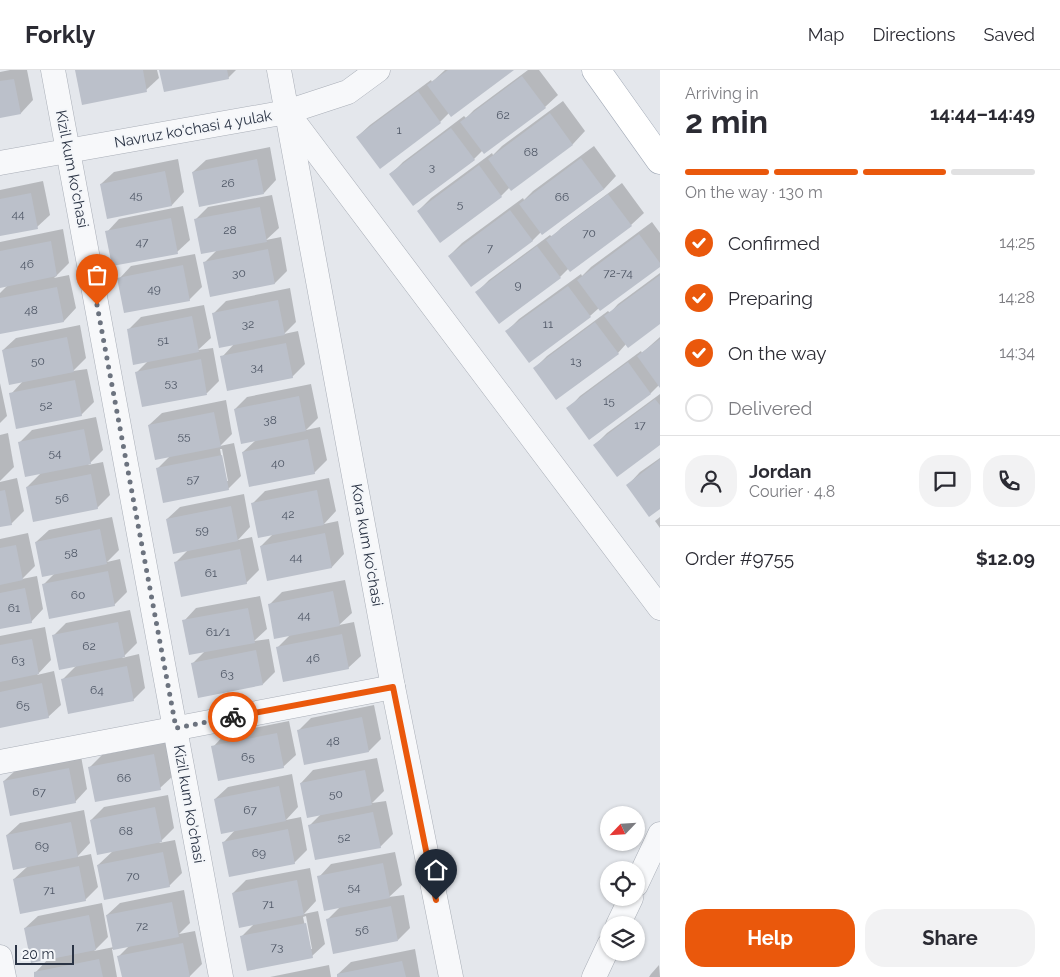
<!DOCTYPE html>
<html lang="en">
<head>
<meta charset="utf-8">
<style>
  body { margin:0; font-family:Raleway,sans-serif; background:#f2f2f3; color:#2b2b33; height:100vh; display:flex; flex-direction:column; font-size:19px; white-space:nowrap }
  * { box-sizing:border-box; margin:0 }
  p { font-size:16px; color:#7c7c81 }
  .icon { flex:none; width:28px; height:28px; fill:none; stroke:currentColor; stroke-width:2; stroke-linecap:round; stroke-linejoin:round }
  .map { position:relative; flex:1; overflow:hidden }
  .panel { display:flex; flex-direction:column; background:#fff; width:400px }
  .panel>* { flex:none }
  .needle { width:32px; rotate:245deg }
  .controls { position:absolute; left:600px; top:736px; display:grid; gap:10px }
  .controls a { display:grid; place-items:center; width:45px; height:45px; border-radius:50%; background:#fff; box-shadow:0 1px 4px #0004; font-size:25px }
  .scale { position:absolute; left:15px; bottom:12px; width:59px; box-sizing:border-box; padding-left:5px; border:2px solid #2b3445; border-top:0; font-size:14px; line-height:18px; white-space:nowrap; color:#2b3445; -webkit-text-stroke:4px #f4f6f9; paint-order:stroke }
  .pin { position:absolute; display:grid; place-items:center; width:42px; height:42px; color:#fff; margin:-51px -21px; border-radius:50% 50% 50% 0; rotate:-45deg; box-shadow:0 0 5px #0007 }
  .pin .icon { rotate:45deg }
  .courier { position:absolute; display:grid; place-items:center; width:50px; height:50px; margin:-25px; border:4px solid #ea580c; border-radius:50%; background:#fff; color:#222; box-shadow:0 1px 6px #0007 }
  .headline em { font-style:normal; font-weight:700 }
  .headline div { display:flex; flex-direction:column-reverse }
  .headline { display:flex; align-items:center; justify-content:space-between; height:85px; padding:0 25px }
  h1 { font-size:32px; font-weight:700; line-height:38px }
  .bar { display:grid; grid-template-columns:repeat(4,1fr); gap:8px 5px; align-content:center; height:60px; padding:0 25px }
  .bar i { height:6px; border-radius:4px; background:#e1e1e2 }
  .bar .on { background:#ea580c }
  .bar p { grid-column:span 4 }
  .line { display:flex; align-items:center; gap:12px; padding:0 25px; border-top:1px solid #e1e1e2 }
  .line div { flex:1 }
  .round { display:grid; place-items:center; flex:none; width:52px; height:52px; border-radius:20px; background:#f2f2f3 }
  ol { padding:0 25px; list-style:none }
  li { display:flex; align-items:center; gap:15px; height:55px }
  li p { margin-inline-start:auto }
  li .icon { padding:5px; border-radius:50%; background:#ea580c; color:#fff; stroke-width:4 }
  li:last-child { color:#7c7c81 }
  li i { width:28px; height:28px; border:2px solid #e1e1e2; border-radius:50% }
  .cta { display:flex; gap:10px; margin-top:auto; padding:10px 25px }
  .cta a { flex:1; height:58px; border-radius:20px; background:#ea580c; color:#fff; font-size:20px; font-weight:700; line-height:58px; text-align:center }
  .cta a+a { background:#f2f2f3; color:#2b2b33 }
  header { display:flex; align-items:center; gap:30px; box-sizing:border-box; height:70px; padding:0 25px; background:#fff; border-bottom:1px solid #e1e1e2 }
  header strong { font-size:24px }
  nav { display:flex; gap:28px; margin-inline-start:auto; font-size:18px }
  main { display:flex; flex:1; min-height:0 }
  .map>svg:first-child { display:block }
  .shadow { fill:#0003; fill-rule:evenodd }
  .building { fill:#bbc0ca }
  .lines { fill:none; stroke-linecap:round; stroke-linejoin:round }
  .minor-casing { stroke:#a9aeb7; stroke-width:25 }
  .major-casing { stroke:#a3abb8; stroke-width:29 }
  .minor { stroke:#f7f8fa; stroke-width:24 }
  .major { stroke:#fff; stroke-width:28 }
  .done { stroke:#6c737f; stroke-width:5; stroke-dasharray:0 9 }
  .route { stroke:#ea580c; stroke-width:6 }
  .labels { text-anchor:middle; stroke-width:4; stroke-linejoin:round; paint-order:stroke }
  .number-label { font-size:12px; fill:#4f5766 }
  .street-label { font-size:15px; fill:#2b3445; stroke:#f4f6f9 }
</style>
</head>
<body>
<header>
<strong>Forkly</strong>
<nav><a>Map</a><a>Directions</a><a>Saved</a></nav>
</header>
<main>
<div class="map">
<svg width="660" height="907" viewBox="0 0 660 907">
  <rect width="100%" height="100%" fill="#e4e7ec"/>
  <g class="shadow">
    <path d="M10 0H27L33 30 21 43 0 47V2Z"/>
    <path d="M76 0H157L159 8 146 20Z"/>
    <path d="M160 0H236L228 8Z"/>
    <path d="M445 0H512L449 43 440 52 380 97 357 67 370 55 431 10 432 12Z"/>
    <path d="M528 0H539L558 25 545 37 483 80 474 89 391 104 403 92 464 46 466 48 474 40Z"/>
    <path d="M563 31 585 61 573 74 512 119 510 117 501 126 441 171 418 141 431 128 492 83 493 85 502 76Z"/>
    <path d="M594 76 616 106 604 119 541 162 532 171 449 186 462 173 523 128 524 130 533 121Z"/>
    <path d="M270 77 276 110 264 123 193 102 206 90Z"/>
    <path d="M178 89 184 122 172 135 108 147 101 114 114 102Z"/>
    <path d="M43 111 50 145 37 157 0 165V120Z"/>
    <path d="M622 113 644 143 631 155 569 198 560 207 477 222 489 210 550 165 552 167 561 158Z"/>
    <path d="M272 125 279 158 266 170 281 167 287 201 275 213 211 226 204 193 217 180 195 150 208 137Z"/>
    <path d="M183 136 190 170 177 182 107 162 119 149Z"/>
    <path d="M652 152 660 163V196L599 238 590 246 507 261 519 249 581 204 582 206 591 197Z"/>
    <path d="M63 159 69 193 54 208 69 205 76 238 64 251 0 263V223L8 215 0 216V172Z"/>
    <path d="M195 184 202 217 189 230 119 209 131 196Z"/>
    <path d="M660 203V253L626 274 618 283 535 298 547 286 608 241 610 243 618 234Z"/>
    <path d="M290 218 296 252 284 264 298 261 305 294 292 307 222 287 234 274 213 244 226 231Z"/>
    <path d="M204 235 211 268 198 280 213 278 219 311 207 323 143 336 136 303 149 290 128 260 141 247Z"/>
    <path d="M80 255 86 288 73 301 87 299 94 332 81 345 11 324 24 310 3 280 16 268Z"/>
    <path d="M660 267V316L659 315 651 323 590 368 568 339 580 326 641 281 642 283Z"/>
    <path d="M0 313 7 346 0 353Z"/>
    <path d="M311 314 318 348 306 360 320 357 327 390 314 403 243 382 256 370 235 339 247 327Z"/>
    <path d="M660 324V373L595 375 607 363Z"/>
    <path d="M226 330 232 364 220 376 234 373 241 406 228 419 158 398 170 386 149 355 162 343ZM220 379H222L228 411H226Z"/>
    <path d="M96 347 103 380 88 395 103 392 110 425 97 438 27 417 41 403 20 372 32 360Z"/>
    <path d="M8 363 14 397 0 411V365Z"/>
    <path d="M660 388V437L628 415 640 402Z"/>
    <path d="M17 408 24 441 11 454 0 456V412Z"/>
    <path d="M329 408 336 441 324 454 338 451 344 484 332 497 268 509 261 476 274 463 253 433 265 421Z"/>
    <path d="M244 424 250 457 238 470 252 467 259 500 246 513 176 492 188 480 167 449 180 437Z"/>
    <path d="M112 447 119 480 107 492 120 489 127 522 114 535 44 514 55 503 36 472 49 460Z"/>
    <path d="M660 447V458L655 451Z"/>
    <path d="M28 463 35 496 22 509 37 506 43 539 31 552 0 558V469Z"/>
    <path d="M345 510 352 543 339 555 354 552 361 586 348 598 278 577 290 565 269 535 282 522Z"/>
    <path d="M260 526 267 559 254 571 269 569 275 602 263 614 192 594 205 581 184 551 196 538Z"/>
    <path d="M130 540 137 573 122 588 139 584 145 618 133 630 62 610 77 595 54 565 66 553Z"/>
    <path d="M45 557 51 590 37 605 54 601 61 635 48 647 0 657V566Z"/>
    <path d="M374 635 381 669 369 681 298 661 311 648Z"/>
    <path d="M289 651 296 685 283 697 213 677 225 664Z"/>
    <path d="M166 672 173 706 160 718 89 698 102 685Z"/>
    <path d="M81 686 87 719 75 732 4 711 17 699Z"/>
    <path d="M377 688 384 721 372 733 386 731 393 764 380 777 309 756 322 743 301 713 313 700Z"/>
    <path d="M292 704 298 737 286 750 301 747 307 780 294 793 224 772 236 759 215 729 228 717Z"/>
    <path d="M168 725 174 758 159 773 175 770 182 803 169 816 98 795 114 780 91 750 104 737Z"/>
    <path d="M84 740 90 773 77 787 91 784 98 817 85 830 14 809 28 796 7 765 20 753Z"/>
    <path d="M395 782 402 815 389 827 404 825 410 858 398 870 327 850 340 837 319 807 331 794Z"/>
    <path d="M310 798 316 831 304 844 318 841 325 874 312 886 242 866 254 854 233 823 246 810ZM306 846 312 879H310L303 847Z"/>
    <path d="M184 820 190 853 179 864 195 861 202 894 189 907H123L119 886 130 875 112 879 117 907H36L35 903 49 888 25 858 38 846 102 833 108 867 94 881 114 877 107 845 120 833Z"/>
    <path d="M415 879 420 907H339L338 904 351 892Z"/>
    <path d="M329 895 331 907H270Z"/>
    <path d="M659 895 660 907H649L651 904Z"/>
  </g>
  <g class="building">
    <path d="M75 0H143L147 22 82 35Z"/>
    <path d="M159 0H227L229 9 164 22Z"/>
    <path d="M448 0H514L451 47 427 15Z"/>
    <path d="M522 6 546 38 484 84 460 52Z"/>
    <path d="M14 9 21 44 0 48V11Z"/>
    <path d="M418 21 441 53 380 99 356 67Z"/>
    <path d="M550 43 573 75 511 121 488 89Z"/>
    <path d="M451 58 475 90 413 136 389 104Z"/>
    <path d="M581 88 604 119 542 165 519 134Z"/>
    <path d="M257 89 264 124 199 137 192 102Z"/>
    <path d="M479 95 502 127 440 173 417 141Z"/>
    <path d="M165 101 172 136 107 149 100 114Z"/>
    <path d="M31 123 38 159 0 166V129Z"/>
    <path d="M608 124 632 156 570 202 546 170Z"/>
    <path d="M260 137 267 172 201 184 194 149Z"/>
    <path d="M510 140 533 171 471 217 448 186Z"/>
    <path d="M171 148 178 184 112 196 105 161Z"/>
    <path d="M639 164 660 193V197L600 241 577 210Z"/>
    <path d="M51 171 57 206 0 218V181Z"/>
    <path d="M537 176 561 208 499 254 475 222Z"/>
    <path d="M268 179 275 214 210 227 203 192Z"/>
    <path d="M183 195 190 231 124 243 117 208Z"/>
    <path d="M660 205V254L628 278 604 246Z"/>
    <path d="M568 216 591 247 529 293 505 261Z"/>
    <path d="M57 217 64 252 0 264V228Z"/>
    <path d="M278 230 285 265 219 278 212 243Z"/>
    <path d="M192 246 199 282 133 295 127 259Z"/>
    <path d="M595 252 619 284 556 330 533 298Z"/>
    <path d="M67 267 74 302 9 315 2 280Z"/>
    <path d="M660 269V318L637 286Z"/>
    <path d="M286 273 293 308 227 321 220 286Z"/>
    <path d="M201 289 207 325 142 337 135 302Z"/>
    <path d="M628 292 651 324 589 370 566 338Z"/>
    <path d="M75 310 82 346 16 359 9 323Z"/>
    <path d="M299 326 306 361 241 374 234 339Z"/>
    <path d="M655 329 660 335V375L617 407 593 375Z"/>
    <path d="M214 342 221 377 155 390 148 355Z"/>
    <path d="M84 359 91 394 25 407 18 372Z"/>
    <path d="M308 369 315 404 249 417 242 382Z"/>
    <path d="M222 385 229 420 163 433 156 398Z"/>
    <path d="M660 389V439L649 447 626 415Z"/>
    <path d="M91 404 98 439 33 452 26 417Z"/>
    <path d="M5 420 12 455 0 457V421Z"/>
    <path d="M317 420 324 455 258 468 251 433Z"/>
    <path d="M231 436 238 471 173 484 166 449Z"/>
    <path d="M100 459 107 494 42 507 35 472Z"/>
    <path d="M325 463 332 498 267 511 260 476Z"/>
    <path d="M16 475 23 510 0 515V478Z"/>
    <path d="M240 479 247 514 181 527 174 492Z"/>
    <path d="M108 501 115 536 49 549 42 514Z"/>
    <path d="M25 518 32 553 0 559V523Z"/>
    <path d="M333 521 340 556 274 569 268 534Z"/>
    <path d="M248 538 255 573 189 585 182 550Z"/>
    <path d="M118 552 125 587 59 600 52 565Z"/>
    <path d="M342 564 349 599 283 612 276 577Z"/>
    <path d="M32 569 39 604 0 612V575Z"/>
    <path d="M256 580 263 615 198 628 191 593Z"/>
    <path d="M127 596 134 631 68 644 61 609Z"/>
    <path d="M42 613 49 648 0 658V622Z"/>
    <path d="M362 647 369 682 304 695 297 660Z"/>
    <path d="M277 663 284 698 218 711 211 676Z"/>
    <path d="M154 684 161 720 95 732 88 697Z"/>
    <path d="M69 698 76 733 10 746 3 711Z"/>
    <path d="M365 700 372 735 307 748 300 713Z"/>
    <path d="M279 716 286 751 221 764 214 729Z"/>
    <path d="M155 737 162 772 97 785 90 750Z"/>
    <path d="M373 742 381 778 315 790 308 755Z"/>
    <path d="M71 752 78 787 13 800 6 765Z"/>
    <path d="M288 759 295 794 229 807 222 772Z"/>
    <path d="M163 782 170 817 104 830 97 795Z"/>
    <path d="M383 793 390 828 324 841 317 806Z"/>
    <path d="M79 796 86 831 20 844 13 809Z"/>
    <path d="M297 810 304 845 239 858 232 823Z"/>
    <path d="M172 832 179 867 113 880 106 845Z"/>
    <path d="M391 836 398 871 333 884 326 849Z"/>
    <path d="M89 845 96 880 31 893 24 858Z"/>
    <path d="M306 853 313 888 247 901 240 866Z"/>
    <path d="M183 873 190 907H122L117 886Z"/>
    <path d="M99 889 103 907H34V902Z"/>
    <path d="M402 891 406 907H337V904Z"/>
  </g>
  <g class="lines">
    <g class="minor-casing">
      <g id="minor">
        <path d="M53 0 221 907"/>
        <path d="M279 0 393 617 451 907"/>
        <path d="M289 45 660 538"/>
        <path d="M0 93 287 42 348 22 378 0"/>
        <path d="M0 692 393 617"/>
        <path d="M636 815 660 764"/>
        <path d="M618 855 631 828"/>
        <path d="M0 887 4 907"/>
        <path d="M594 907 609 875"/>
      </g>
    </g>
    <g class="major-casing">
      <path id="major" d="M596 0 660 90"/>
    </g>
    <use href="#minor" class="minor"/>
    <use href="#major" class="major"/>
  </g>
  <g class="lines">
    <path class="done" d="M97 235 176 658 233 647"/>
    <path class="route" d="M233 647 393 617 436 830"/>
  </g>
  <g class="labels">
    <g class="number-label">
      <text x="503" y="49">62</text>
      <text x="399" y="64">1</text>
      <text x="531" y="86">68</text>
      <text x="432" y="101">3</text>
      <text x="228" y="117">26</text>
      <text x="136" y="129">45</text>
      <text x="562" y="131">66</text>
      <text x="460" y="138">5</text>
      <text x="18" y="148">44</text>
      <text x="230" y="164">28</text>
      <text x="589" y="167">70</text>
      <text x="142" y="176">47</text>
      <text x="490" y="182">7</text>
      <text x="27" y="198">46</text>
      <text x="239" y="207">30</text>
      <text x="618" y="207">72-74</text>
      <text x="518" y="219">9</text>
      <text x="154" y="223">49</text>
      <text x="31" y="244">48</text>
      <text x="248" y="258">32</text>
      <text x="548" y="258">11</text>
      <text x="163" y="274">51</text>
      <text x="38" y="295">50</text>
      <text x="576" y="295">13</text>
      <text x="257" y="301">34</text>
      <text x="171" y="317">53</text>
      <text x="609" y="335">15</text>
      <text x="46" y="339">52</text>
      <text x="270" y="354">38</text>
      <text x="640" y="359">17</text>
      <text x="184" y="370">55</text>
      <text x="55" y="387">54</text>
      <text x="278" y="397">40</text>
      <text x="193" y="413">57</text>
      <text x="62" y="432">56</text>
      <text x="288" y="448">42</text>
      <text x="202" y="464">59</text>
      <text x="71" y="487">58</text>
      <text x="296" y="491">44</text>
      <text x="211" y="507">61</text>
      <text x="78" y="529">60</text>
      <text x="14" y="542">61</text>
      <text x="304" y="549">44</text>
      <text x="218" y="566">61/1</text>
      <text x="89" y="580">62</text>
      <text x="313" y="592">46</text>
      <text x="18" y="594">63</text>
      <text x="227" y="608">63</text>
      <text x="97" y="624">64</text>
      <text x="23" y="639">65</text>
      <text x="333" y="675">48</text>
      <text x="248" y="691">65</text>
      <text x="124" y="712">66</text>
      <text x="39" y="726">67</text>
      <text x="336" y="728">50</text>
      <text x="250" y="744">67</text>
      <text x="126" y="765">68</text>
      <text x="344" y="771">52</text>
      <text x="42" y="780">69</text>
      <text x="259" y="787">69</text>
      <text x="133" y="810">70</text>
      <text x="354" y="821">54</text>
      <text x="49" y="824">71</text>
      <text x="268" y="838">71</text>
      <text x="142" y="860">72</text>
      <text x="362" y="864">56</text>
      <text x="277" y="881">73</text>
    </g>
    <g class="street-label">
      <text transform="translate(193 59) rotate(-10)" y="5">Navruz ko'chasi 4 yulak</text>
      <text transform="translate(72 99) rotate(79)" y="5">Kizil kum ko'chasi</text>
      <text transform="translate(367 475) rotate(80)" y="5">Kora kum ko'chasi</text>
      <text transform="translate(189 734) rotate(80)" y="5">Kizil kum ko'chasi</text>
    </g>
  </g>
</svg>
<div class="controls">
<a><svg class="needle" viewBox="-14 -14 28 28"><path d="M0-13l5 13h-10z" fill="#e53935"/><path d="M0 13l5-13h-10z" fill="#7c7c81"/></svg></a>
<a><svg class="icon" aria-label="locate" viewBox="0 0 24 24"><circle cx="12" cy="12" r="6"/><path d="M12 2v4M12 18v4M2 12h4M18 12h4"/></svg></a>
<a><svg class="icon" aria-label="layers" viewBox="0 0 24 24"><path d="M12 4l9 5-9 5-9-5zM3 14l9 5 9-5"/></svg></a>
</div>
<div class="scale">20 m</div>
<div class="pin" style="left:97px;top:235px;background:#ea580c"><svg class="icon" aria-label="bag" viewBox="0 0 24 24"><path d="M5 8h14l-1 12H6zM9 8a3 3 0 0 1 6 0"/></svg></div>
<div class="pin" style="left:436px;top:830px;background:#1f2937"><svg class="icon" aria-label="home" viewBox="0 0 24 24"><path d="M3 11l9-7 9 7M6 9v11h12V9"/></svg></div>
<div class="courier" style="left:233px;top:647px"><svg class="icon" aria-label="bike" viewBox="0 0 24 24"><circle cx="6" cy="16" r="4"/><circle cx="18" cy="16" r="4"/><path d="M6 16l4-8h5l3 8M10 8l3 8H6M13 5h3"/></svg></div>
</div>
<section class="panel">
<div class="headline"><div><h1>2 min</h1><p>Arriving in</p></div><em>14:44–14:49</em></div>
<div class="bar"><i class="on"></i><i class="on"></i><i class="on"></i><i></i><p>On the way · 130 m</p></div>
<ol>
<li><svg class="icon" aria-label="check" viewBox="0 0 24 24"><path d="M5 12l5 5 9-10"/></svg>Confirmed<p>14:25</p></li>
<li><svg class="icon" aria-label="check" viewBox="0 0 24 24"><path d="M5 12l5 5 9-10"/></svg>Preparing<p>14:28</p></li>
<li><svg class="icon" aria-label="check" viewBox="0 0 24 24"><path d="M5 12l5 5 9-10"/></svg>On the way<p>14:34</p></li>
<li><i></i>Delivered</li>
</ol>
<div class="line" style="height:90px"><a class="round"><svg class="icon" aria-label="person" viewBox="0 0 24 24"><circle cx="12" cy="8" r="4"/><path d="M4 21q1-7 8-7t8 7"/></svg></a><div><b>Jordan</b><p>Courier · 4.8</p></div><a class="round"><svg class="icon" aria-label="chat" viewBox="0 0 24 24"><path d="M4 5h16v11H9l-5 4z"/></svg></a><a class="round"><svg class="icon" aria-label="phone" viewBox="0 0 24 24"><path d="M5 4h4l2 5-3 2q2 4 5 5l2-3 5 2v4C11 20 4 13 5 4z"/></svg></a></div>
<div class="line" style="height:65px"><div>Order #9755</div><b>$12.09</b></div>
<div class="cta"><a>Help</a><a>Share</a></div>
</section>
</main>
</body>
</html>
